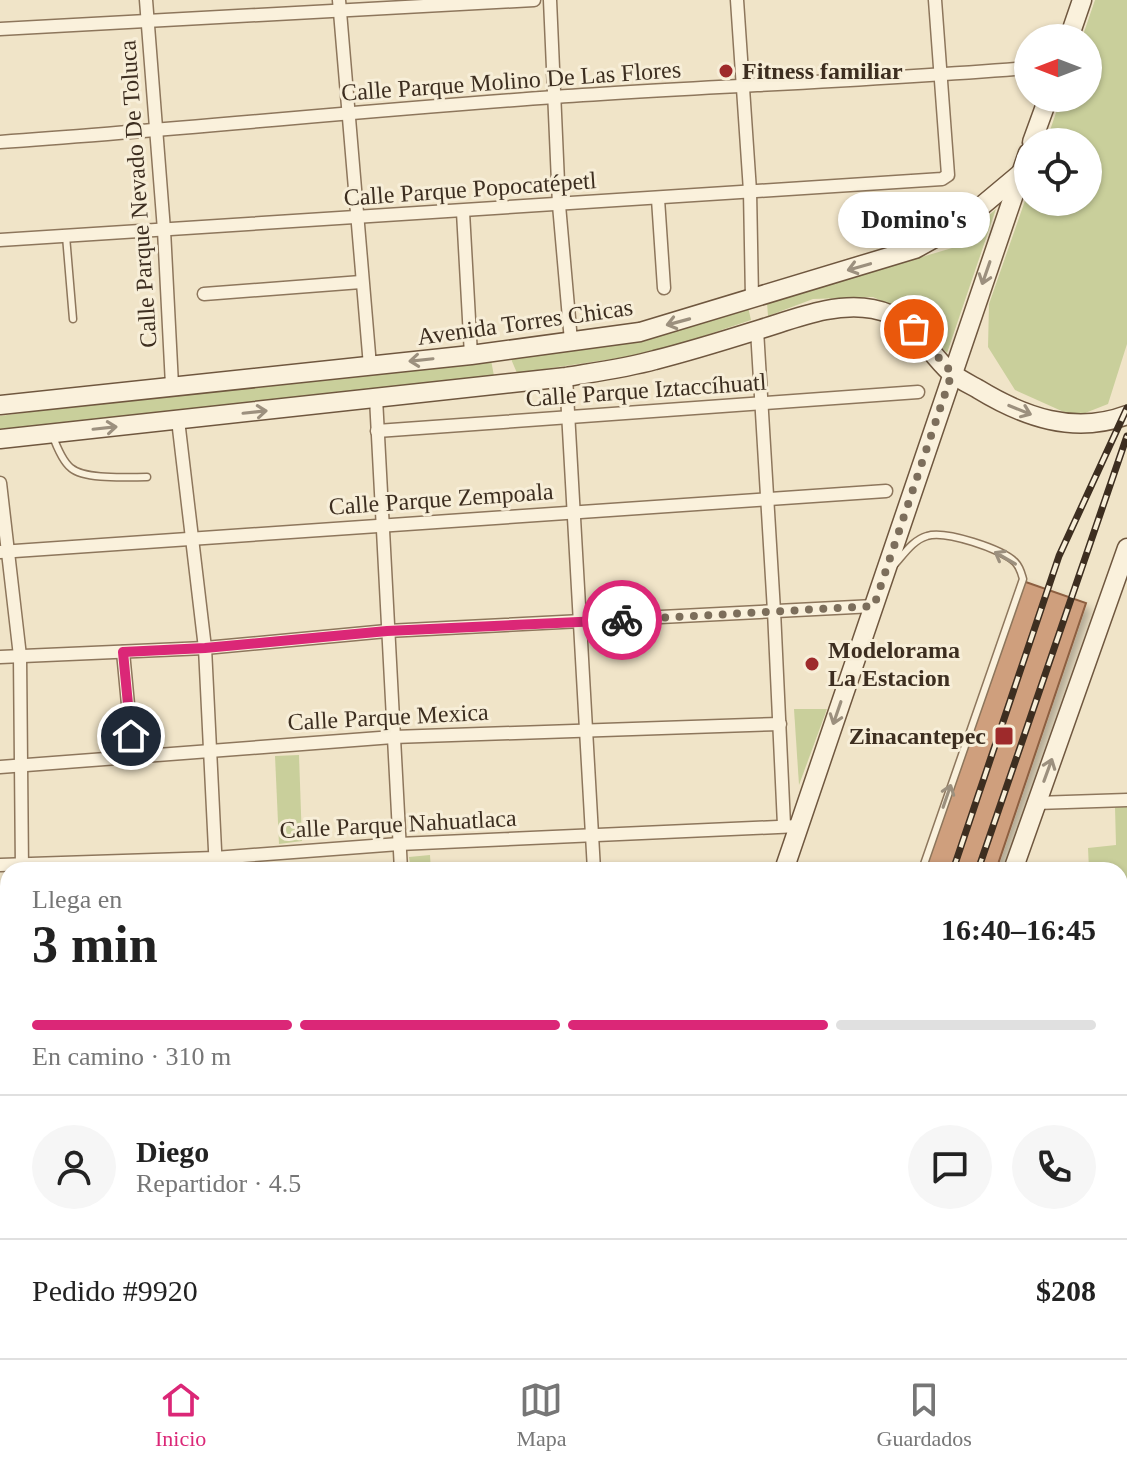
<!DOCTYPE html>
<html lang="es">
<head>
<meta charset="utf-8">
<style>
  body { margin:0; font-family:Georgia,serif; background:#f6f6f6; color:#222; height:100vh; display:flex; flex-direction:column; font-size:30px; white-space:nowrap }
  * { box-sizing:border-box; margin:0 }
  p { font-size:26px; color:#767676 }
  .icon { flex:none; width:44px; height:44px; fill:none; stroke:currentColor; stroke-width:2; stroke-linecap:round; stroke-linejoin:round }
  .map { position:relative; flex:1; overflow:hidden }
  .details { position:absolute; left:0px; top:862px; width:1128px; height:496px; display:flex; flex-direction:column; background:#fff; border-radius:24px 24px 0 0; box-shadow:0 2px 6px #0004 }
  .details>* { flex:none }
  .needle { width:52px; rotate:270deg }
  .tools { position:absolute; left:1014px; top:24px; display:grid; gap:16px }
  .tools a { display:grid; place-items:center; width:88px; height:88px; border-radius:50%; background:#fff; box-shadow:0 2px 6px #0004; font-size:40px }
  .pin { position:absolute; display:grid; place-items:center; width:68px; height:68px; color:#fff; margin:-34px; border:4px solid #fff; border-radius:50%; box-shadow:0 2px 8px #0007 }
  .courier { position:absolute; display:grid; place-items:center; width:80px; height:80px; margin:-40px; border:6px solid #db2777; border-radius:50%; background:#fff; color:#222; box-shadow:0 2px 10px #0007 }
  .bubble { position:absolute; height:56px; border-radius:28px; background:#fff; box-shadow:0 2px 6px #0004; font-size:26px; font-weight:600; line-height:56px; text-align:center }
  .overview em { font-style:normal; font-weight:600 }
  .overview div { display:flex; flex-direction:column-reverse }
  .overview { display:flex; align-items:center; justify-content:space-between; height:136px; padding:0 32px }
  h1 { font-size:52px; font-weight:600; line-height:60px }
  .bar { display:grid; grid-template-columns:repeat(4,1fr); gap:12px 8px; align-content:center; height:96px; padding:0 32px }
  .bar i { height:10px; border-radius:6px; background:#e0e0e0 }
  .bar .on { background:#db2777 }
  .bar p { grid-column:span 4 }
  .line { display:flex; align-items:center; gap:20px; padding:0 32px; border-top:2px solid #e0e0e0 }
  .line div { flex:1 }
  .round { display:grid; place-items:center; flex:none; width:84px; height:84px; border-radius:42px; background:#f6f6f6 }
  .tab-bar { display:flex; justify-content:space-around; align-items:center; height:112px; border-top:2px solid #e0e0e0; background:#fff; font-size:22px; color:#767676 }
  .tab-bar a { display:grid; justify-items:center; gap:4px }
  .tab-bar .on { color:#db2777 }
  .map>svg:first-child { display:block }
  .green { fill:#c9cf9b }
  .building { fill:#cf9f7d; stroke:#8d5f41; stroke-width:2; filter:url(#shadow) }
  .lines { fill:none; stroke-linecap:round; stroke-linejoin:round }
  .service-casing { stroke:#8d765c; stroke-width:9 }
  .minor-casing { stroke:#8d765c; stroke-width:15 }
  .secondary-casing { stroke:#6f573f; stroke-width:21 }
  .service { stroke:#faf1dc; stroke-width:6 }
  .minor { stroke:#faf1dc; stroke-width:12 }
  .secondary { stroke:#faf1dc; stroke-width:18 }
  .rail-casing { stroke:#3d2e20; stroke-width:7 }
  .rail { stroke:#f7eed8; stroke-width:4; stroke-dasharray:12; stroke-linecap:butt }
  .oneway { stroke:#9c907e }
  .done { stroke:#7c6e5b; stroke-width:8; stroke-dasharray:0 14.4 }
  .route { stroke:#db2777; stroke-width:10 }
  .poi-dot { fill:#9e2a2b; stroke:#f7eed8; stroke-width:3 }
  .labels { text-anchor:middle; stroke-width:6; stroke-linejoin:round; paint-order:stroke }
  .poi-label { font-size:24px; font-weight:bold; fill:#3d2e20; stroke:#f7eed8; text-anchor:start }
  .street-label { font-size:24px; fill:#3d2e20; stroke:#f7eed8 }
</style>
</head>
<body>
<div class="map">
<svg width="1127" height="1358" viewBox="0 0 1127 1358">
  <defs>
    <filter id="shadow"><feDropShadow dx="4" dy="7" stdDeviation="4" flood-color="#0004"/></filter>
  </defs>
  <rect width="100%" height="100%" fill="#f0e4c8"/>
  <g class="green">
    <path d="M1095 0H1127V344L1108 404 1075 417 1015 390 988 347 989 304 1028 192V202H1088V142H1046L1061 98H1088V38H1082Z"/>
    <path d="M996 209 947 353 912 315 873 297 813 299 768 316 767 303 952 248Z"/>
    <path d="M748 307 751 320 653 353 517 373 511 359 646 336Z"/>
    <path d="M491 360 494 376 0 429V416L189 391Z"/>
    <path d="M794 709H827L799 785Z"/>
    <path d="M299 755 302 841 279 844 275 756Z"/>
    <path d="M1127 806V1358H923L900 1350H1120V870H1089L1088 848 1116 845 1115 807Z"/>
    <path d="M430 855 431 870H411L409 857Z"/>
    <path d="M659 1350H760L756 1358Z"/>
  </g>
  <path class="building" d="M1020 580 1086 603 996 870H922Z"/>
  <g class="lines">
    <g class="service-casing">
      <g id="service">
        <path d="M66 236 73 319"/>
        <path d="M52 434C56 445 62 461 71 468 85 480 128 477 147 477"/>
        <path d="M895 564C904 554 913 540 927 536 945 530 1002 549 1015 562 1020 567 1021 572 1023 579L922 870"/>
      </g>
    </g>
    <g class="minor-casing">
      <g id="minor">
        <path d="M146 0 164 230 172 385"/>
        <path d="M339 0 370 366"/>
        <path d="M550 0 559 205 571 341"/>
        <path d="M737 0 750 191 752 298"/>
        <path d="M0 29 534 0"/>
        <path d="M0 142C185 129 370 110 555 97 712 86 869 81 1026 68"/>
        <path d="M658 199 664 288"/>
        <path d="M463 212 471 355"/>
        <path d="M0 240 942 179 948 175 935 0"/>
        <path d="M204 294 361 282"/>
        <path d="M757 330 774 611 784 825"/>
        <path d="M566 377 594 870"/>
        <path d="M376 398 401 870"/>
        <path d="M178 420 205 648 216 870"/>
        <path d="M377 431 918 392"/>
        <path d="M0 483 20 656 22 870"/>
        <path d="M0 552C296 533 591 511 886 491"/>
        <path d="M123 652 131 736"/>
        <path d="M0 657 205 648 387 631 874 606"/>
        <path d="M0 767 393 737 780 724"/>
        <path d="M1036 803 1127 800"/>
        <path d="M0 865 215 858 399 844 799 826"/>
        <path d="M0 982H8"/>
        <path d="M0 1071H8"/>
        <path d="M0 1175H8"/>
        <path d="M0 1279H8"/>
        <path d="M65 1350 66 1358"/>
        <path d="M256 1350 258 1358"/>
        <path d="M463 1350 464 1358"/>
        <path d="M577 1358 613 1357"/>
      </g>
    </g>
    <g class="secondary-casing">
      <g id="secondary">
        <path d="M1069 38 1082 0"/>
        <path d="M1032 142 1048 98"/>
        <path d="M0 405 471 355 640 332 915 249 960 224 1021 173"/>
        <path d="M0 439 566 377C596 372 626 368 655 360 691 351 726 340 761 329 797 318 835 302 873 309 915 317 924 349 951 373 959 379 969 384 978 389 1024 417 1074 435 1127 415"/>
        <path d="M784 870 1028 153"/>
        <path d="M1013 870 1127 548"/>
        <path d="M613 1357 639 1358"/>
        <path d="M843 1358 846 1350"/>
      </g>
    </g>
    <use href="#service" class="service"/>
    <use href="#minor" class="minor"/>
    <use href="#secondary" class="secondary"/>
    <g class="rail-casing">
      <g id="rail">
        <path d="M953 870 1059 556 1127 408"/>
        <path d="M978 870 1127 436"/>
        <path d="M787 1358 789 1350"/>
      </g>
    </g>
    <use href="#rail" class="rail"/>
  </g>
  <defs><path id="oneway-shaft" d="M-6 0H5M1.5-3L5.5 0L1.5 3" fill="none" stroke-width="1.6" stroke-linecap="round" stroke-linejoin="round" transform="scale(2)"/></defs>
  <g class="oneway">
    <use href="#oneway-shaft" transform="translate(859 267) rotate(164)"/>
    <use href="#oneway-shaft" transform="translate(986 273) rotate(109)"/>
    <use href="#oneway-shaft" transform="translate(678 322) rotate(165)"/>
    <use href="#oneway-shaft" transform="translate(421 360) rotate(174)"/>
    <use href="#oneway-shaft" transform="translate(1020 410) rotate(22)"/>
    <use href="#oneway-shaft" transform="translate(255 412) rotate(-6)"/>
    <use href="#oneway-shaft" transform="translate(105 428) rotate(-6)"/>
    <use href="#oneway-shaft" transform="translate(1005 558) rotate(-150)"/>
    <use href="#oneway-shaft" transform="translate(837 713) rotate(109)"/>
    <use href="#oneway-shaft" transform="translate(1048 770) rotate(-70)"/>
    <use href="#oneway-shaft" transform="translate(947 796) rotate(-71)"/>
  </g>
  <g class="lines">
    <path class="done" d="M622 620 874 606 952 373 914 329"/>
    <path class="route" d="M131 736 123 652 205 648 387 631 622 620"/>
  </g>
  <g class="poi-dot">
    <circle cx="726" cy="71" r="8"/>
    <circle cx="812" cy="664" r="8"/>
    <rect x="994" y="726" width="20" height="20" rx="4"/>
  </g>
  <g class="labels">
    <g class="poi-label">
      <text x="742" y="79">Fitness familiar</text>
      <text x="828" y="658">Modelorama<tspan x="828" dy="28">La Estacion</tspan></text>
      <text x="986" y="744" text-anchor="end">Zinacantepec</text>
    </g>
    <g class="street-label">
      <text transform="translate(511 81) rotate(-4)" y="8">Calle Parque Molino De Las Flores</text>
      <text transform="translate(470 189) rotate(-4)" y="8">Calle Parque Popocatépetl</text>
      <text transform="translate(138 194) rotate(-94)" y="8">Calle Parque Nevado De Toluca</text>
      <text transform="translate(525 322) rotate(-8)" y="8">Avenida Torres Chicas</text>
      <text transform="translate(646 390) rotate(-4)" y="8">Calle Parque Iztaccíhuatl</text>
      <text transform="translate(441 499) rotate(-4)" y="8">Calle Parque Zempoala</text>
      <text transform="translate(388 717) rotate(-3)" y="8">Calle Parque Mexica</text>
      <text transform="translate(398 824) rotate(-3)" y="8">Calle Parque Nahuatlaca</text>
    </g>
  </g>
</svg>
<div class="tools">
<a><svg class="needle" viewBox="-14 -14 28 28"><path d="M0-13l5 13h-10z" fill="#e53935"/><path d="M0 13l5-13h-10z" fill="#767676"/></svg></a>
<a><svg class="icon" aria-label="locate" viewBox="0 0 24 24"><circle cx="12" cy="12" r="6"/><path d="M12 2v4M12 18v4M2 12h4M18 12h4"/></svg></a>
</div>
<div class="pin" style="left:914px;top:329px;background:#ea580c"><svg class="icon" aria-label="bag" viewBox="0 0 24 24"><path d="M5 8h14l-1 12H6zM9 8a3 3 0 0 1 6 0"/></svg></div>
<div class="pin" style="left:131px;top:736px;background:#1f2937"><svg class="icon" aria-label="home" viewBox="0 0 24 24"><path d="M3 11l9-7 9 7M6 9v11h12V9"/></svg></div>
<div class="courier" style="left:622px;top:620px"><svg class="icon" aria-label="bike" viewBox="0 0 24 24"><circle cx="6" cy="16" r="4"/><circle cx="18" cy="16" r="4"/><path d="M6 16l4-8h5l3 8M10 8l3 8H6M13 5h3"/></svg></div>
<div class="bubble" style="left:838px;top:192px;width:152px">Domino's</div>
<section class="details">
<div class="overview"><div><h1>3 min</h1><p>Llega en</p></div><em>16:40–16:45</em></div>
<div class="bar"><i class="on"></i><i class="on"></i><i class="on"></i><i></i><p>En camino · 310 m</p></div>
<div class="line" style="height:144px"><a class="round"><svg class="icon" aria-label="person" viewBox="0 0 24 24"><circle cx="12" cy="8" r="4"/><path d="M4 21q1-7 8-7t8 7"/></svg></a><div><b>Diego</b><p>Repartidor · 4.5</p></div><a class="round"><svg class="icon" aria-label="chat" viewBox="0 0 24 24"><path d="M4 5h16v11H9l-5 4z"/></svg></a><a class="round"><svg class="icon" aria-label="phone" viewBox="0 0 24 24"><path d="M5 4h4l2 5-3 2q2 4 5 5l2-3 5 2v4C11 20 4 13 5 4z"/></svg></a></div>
<div class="line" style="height:104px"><div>Pedido #9920</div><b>$208</b></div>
</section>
</div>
<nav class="tab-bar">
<a class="on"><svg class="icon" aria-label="home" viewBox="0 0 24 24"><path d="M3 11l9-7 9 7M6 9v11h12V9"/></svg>Inicio</a>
<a><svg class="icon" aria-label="map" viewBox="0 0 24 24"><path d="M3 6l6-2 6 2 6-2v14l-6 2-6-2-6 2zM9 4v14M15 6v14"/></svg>Mapa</a>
<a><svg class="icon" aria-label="saved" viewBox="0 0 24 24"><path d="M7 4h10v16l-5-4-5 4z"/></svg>Guardados</a>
</nav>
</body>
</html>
